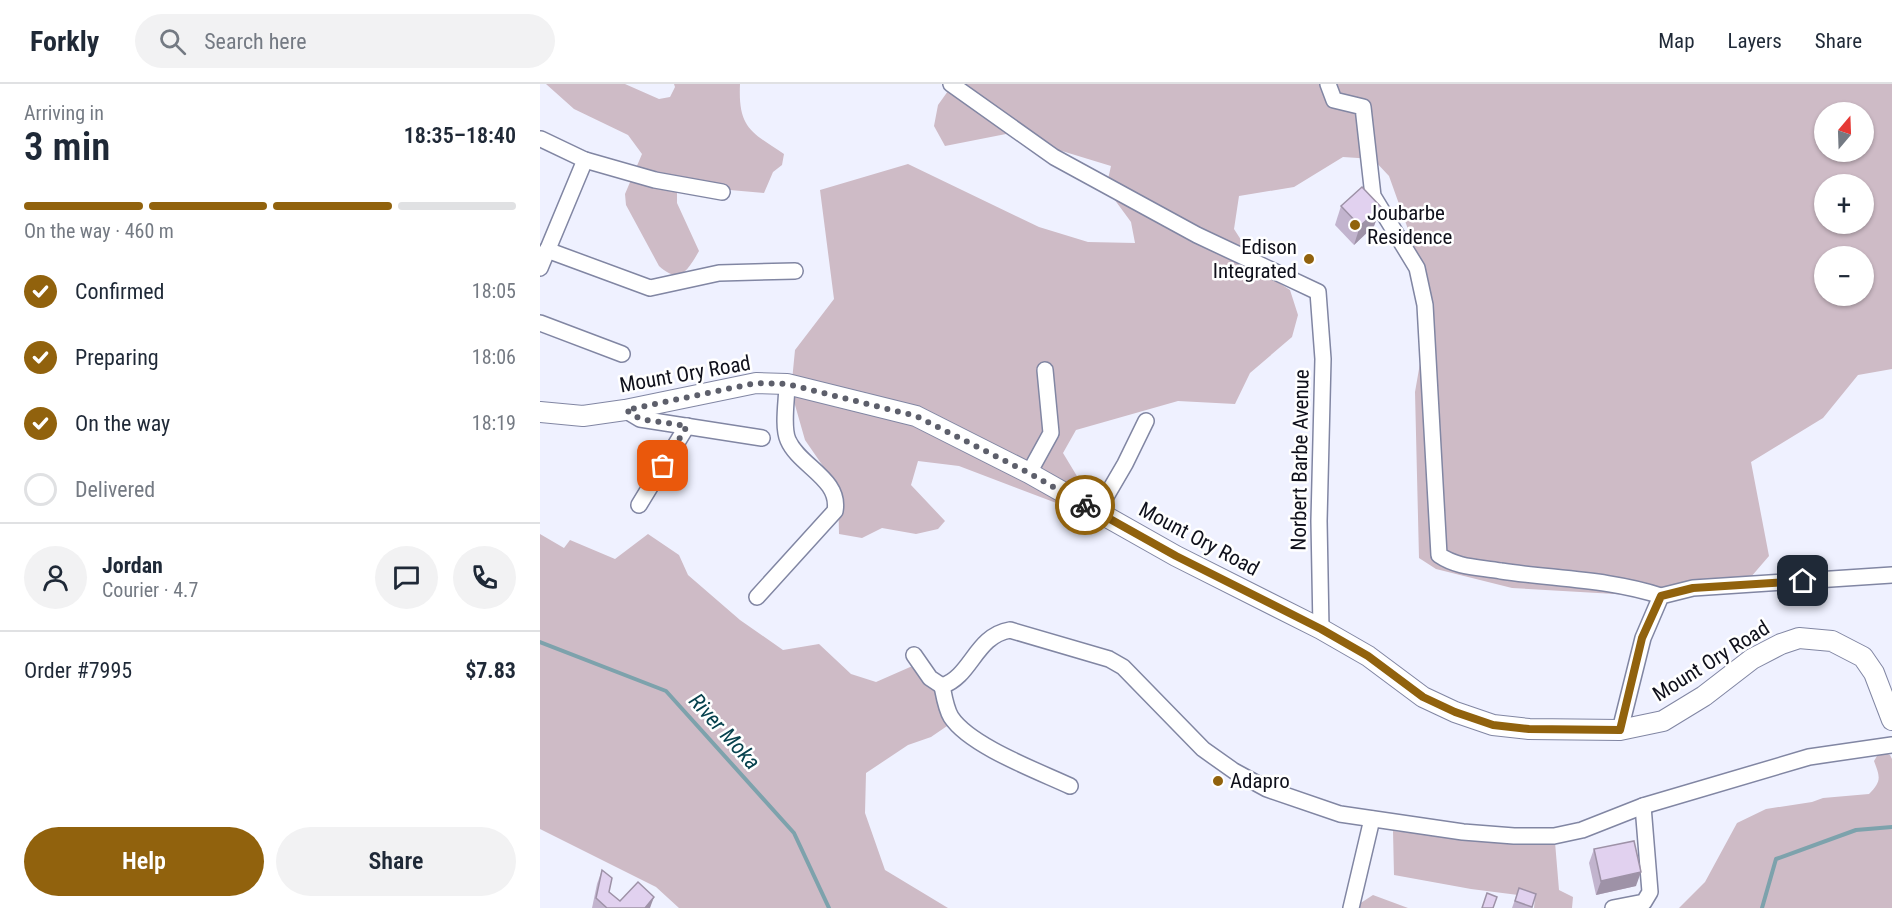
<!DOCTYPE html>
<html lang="en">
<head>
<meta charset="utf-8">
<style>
  body { margin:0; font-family:"Roboto Condensed",sans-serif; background:#f2f2f3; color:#1f2937; height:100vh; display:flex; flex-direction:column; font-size:22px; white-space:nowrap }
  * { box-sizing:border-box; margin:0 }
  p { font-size:20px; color:#747a83 }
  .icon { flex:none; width:33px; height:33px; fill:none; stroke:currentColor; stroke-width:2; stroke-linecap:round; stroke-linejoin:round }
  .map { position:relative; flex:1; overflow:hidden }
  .side { display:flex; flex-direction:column; background:#fff; width:540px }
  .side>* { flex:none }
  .needle { width:39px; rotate:19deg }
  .buttons { position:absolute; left:1274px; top:18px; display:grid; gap:12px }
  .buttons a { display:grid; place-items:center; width:60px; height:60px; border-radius:50%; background:#fff; box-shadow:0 2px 4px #0004; font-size:30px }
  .pin { position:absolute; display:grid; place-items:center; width:51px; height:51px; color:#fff; margin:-26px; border-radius:12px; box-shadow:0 3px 9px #0006 }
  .courier { position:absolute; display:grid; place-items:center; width:60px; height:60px; margin:-30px; border:4px solid #91620d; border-radius:50%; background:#fff; color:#222; box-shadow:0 2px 8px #0007 }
  .summary em { font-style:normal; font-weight:600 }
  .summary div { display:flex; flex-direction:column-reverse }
  .summary { display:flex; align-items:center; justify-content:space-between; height:102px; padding:0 24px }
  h1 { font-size:39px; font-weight:600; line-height:45px }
  .bar { display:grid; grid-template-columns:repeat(4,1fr); gap:9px 6px; align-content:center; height:72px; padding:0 24px }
  .bar i { height:8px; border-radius:4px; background:#e0e1e3 }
  .bar .selected { background:#91620d }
  .bar p { grid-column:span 4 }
  .line { display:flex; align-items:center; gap:15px; padding:0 24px; border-top:2px solid #e0e1e3 }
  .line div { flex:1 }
  .round { display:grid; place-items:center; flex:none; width:63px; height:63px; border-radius:32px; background:#f2f2f3 }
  ol { padding:0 24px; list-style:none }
  li { display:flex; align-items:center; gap:18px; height:66px }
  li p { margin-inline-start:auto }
  li .icon { padding:6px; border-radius:50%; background:#91620d; color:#fff; stroke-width:4 }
  li:last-child { color:#747a83 }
  li i { width:33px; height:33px; border:3px solid #e0e1e3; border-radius:50% }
  .action { display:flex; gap:12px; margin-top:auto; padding:12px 24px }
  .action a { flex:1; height:69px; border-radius:36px; background:#91620d; color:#fff; font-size:24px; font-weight:600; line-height:69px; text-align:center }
  .action a+a { background:#f2f2f3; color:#1f2937 }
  header { display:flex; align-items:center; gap:36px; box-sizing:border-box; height:84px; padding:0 30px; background:#fff; border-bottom:2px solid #e0e1e3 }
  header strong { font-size:28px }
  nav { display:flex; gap:33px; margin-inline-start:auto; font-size:21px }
  .search { width:420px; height:54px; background:#f2f2f3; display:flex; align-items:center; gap:15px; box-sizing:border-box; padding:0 21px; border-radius:33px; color:#747a83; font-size:22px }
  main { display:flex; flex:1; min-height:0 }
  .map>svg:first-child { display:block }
  .green { fill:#cebbc6; fill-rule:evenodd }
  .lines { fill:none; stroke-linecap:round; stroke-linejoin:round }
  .stream { stroke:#7da2ac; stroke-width:4 }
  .minor-casing { stroke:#8186a3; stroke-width:18 }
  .major-casing { stroke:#8186a3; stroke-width:22 }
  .minor { stroke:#fff; stroke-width:15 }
  .major { stroke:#fff; stroke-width:20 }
  .wall { fill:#c2b4ce }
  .shaded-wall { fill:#9e92a7 }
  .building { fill:#e1d1ef; stroke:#9e92a7; stroke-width:1.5 }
  .done { stroke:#5d5f6b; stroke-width:6; stroke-dasharray:0 10.8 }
  .route { stroke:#91620d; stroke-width:8 }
  .poi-dot { fill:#91620d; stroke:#fff; stroke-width:2 }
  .labels { text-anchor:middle; stroke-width:5; stroke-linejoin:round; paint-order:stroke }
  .poi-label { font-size:21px; fill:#0f101b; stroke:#fff; text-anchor:start }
  .street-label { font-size:21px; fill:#0f101b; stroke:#fff }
  .water-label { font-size:22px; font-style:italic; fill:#06414d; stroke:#fff }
</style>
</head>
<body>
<header>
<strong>Forkly</strong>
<div class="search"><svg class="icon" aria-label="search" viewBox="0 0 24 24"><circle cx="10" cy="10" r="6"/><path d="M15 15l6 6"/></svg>Search here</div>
<nav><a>Map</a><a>Layers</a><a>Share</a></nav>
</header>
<main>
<section class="side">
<div class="summary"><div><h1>3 min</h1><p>Arriving in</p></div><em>18:35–18:40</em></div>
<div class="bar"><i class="selected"></i><i class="selected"></i><i class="selected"></i><i></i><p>On the way · 460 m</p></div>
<ol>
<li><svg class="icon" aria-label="check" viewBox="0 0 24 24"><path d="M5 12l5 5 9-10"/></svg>Confirmed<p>18:05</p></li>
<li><svg class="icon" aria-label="check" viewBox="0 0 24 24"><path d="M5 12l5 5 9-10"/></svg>Preparing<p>18:06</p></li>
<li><svg class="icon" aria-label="check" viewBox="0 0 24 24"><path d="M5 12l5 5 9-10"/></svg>On the way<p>18:19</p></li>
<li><i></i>Delivered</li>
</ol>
<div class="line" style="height:108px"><a class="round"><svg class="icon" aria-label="person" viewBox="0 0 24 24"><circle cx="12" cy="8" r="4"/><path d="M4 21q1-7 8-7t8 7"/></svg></a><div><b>Jordan</b><p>Courier · 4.7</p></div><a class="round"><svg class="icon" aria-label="chat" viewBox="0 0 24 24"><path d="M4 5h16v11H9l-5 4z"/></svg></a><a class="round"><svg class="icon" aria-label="phone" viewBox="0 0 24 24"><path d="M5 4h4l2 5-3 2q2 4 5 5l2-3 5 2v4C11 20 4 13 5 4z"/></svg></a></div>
<div class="line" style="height:78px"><div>Order #7995</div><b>$7.83</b></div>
<div class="action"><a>Help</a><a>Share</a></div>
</section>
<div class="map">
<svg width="1352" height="824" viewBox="0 0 1352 824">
  <rect width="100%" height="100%" fill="#eff1ff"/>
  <g class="green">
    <path d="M6 0H85L119 15 130 13 135 3 134 0H200C198 44 211 48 244 70L242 81 233 88 224 109 190 106 155 95 144 99 137 109V119L159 167C148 186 140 201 119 182L86 121 85 110 102 70 88 51 34 25Z"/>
    <path d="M413 0H1352V285L1318 291 1283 334 1211 378 1229 472 1204 501 1144 514 972 504 896 485 879 474 875 308 890 222 884 190 849 92 833 75 803 73 754 103 699 112 694 145 721 187 750 206 758 231 752 253 710 289 695 320 638 317 536 346 523 369 555 422 548 431 419 382 378 377 371 401 405 437 398 445 376 450 342 444 322 454 299 450 298 404 265 356 251 307 255 266 294 215 280 106 368 80 499 143 548 158 595 159 591 138 566 104 571 82 466 50 405 62 394 42 398 21ZM1284 28H1323V68H1284ZM1284 100H1323V140H1284ZM1284 172H1323V212H1284Z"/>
    <path d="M0 450 24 464 30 456 75 475 108 450 139 471 148 491 200 536 243 566 279 560 311 590 336 598 377 580 391 599 410 640 391 653 368 661 326 689 325 729 345 786 408 824H139L116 803 0 745Z"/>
    <path d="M1340 667 1350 671 1352 675V824H1139L1165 798 1197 739 1226 725 1272 718 1283 714 1329 710C1342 697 1340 693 1334 677Z"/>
    <path d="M853 747 934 755 1015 758 1019 806 1033 813 1032 824H994L995 813 931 805 854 791Z"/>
    <path d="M833 811 868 824H813Z"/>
  </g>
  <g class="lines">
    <g class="stream">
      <path d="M0 558 126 607 254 749 289 824"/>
      <path d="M1222 824 1236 775 1316 746 1352 743"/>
    </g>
    <g class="minor-casing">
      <g id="minor">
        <path d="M411 0 514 73 657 151 778 208 783 275 779 437 781 545"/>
        <path d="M788 0 794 16 823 23 833 112 877 184 885 221 899 471C918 484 939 483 961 487 1014 495 1070 495 1121 512"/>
        <path d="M1 55 45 76 115 96 182 108"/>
        <path d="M7 166 110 204 179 189 255 187"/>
        <path d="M0 184 45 76"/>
        <path d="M0 239 82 270"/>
        <path d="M85 326 100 335 222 354"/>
        <path d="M489 389 511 349 505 286"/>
        <path d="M99 421 147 342"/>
        <path d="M557 428 585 380 606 337"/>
        <path d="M217 513 295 427C301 395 259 382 248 356 242 343 247 315 247 300"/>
        <path d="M374 571 390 594 402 602C432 592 435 552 470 546L569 575 583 583 663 665 694 687 727 705 800 730 923 748 974 752H1014L1042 746 1103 722 1269 673 1352 661"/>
        <path d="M402 602C404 612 406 625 411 633 430 662 498 687 530 702"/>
        <path d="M1080 646 1103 554 1121 512 1153 504 1352 491"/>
        <path d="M811 824 832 735"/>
        <path d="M1073 824 1104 818 1110 808 1103 722"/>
      </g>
    </g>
    <g class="major-casing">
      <path id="major" d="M0 328 43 332 85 326 216 299 247 300 376 332 489 389 636 472 781 545 828 572 883 613 915 628 953 641 989 645 1080 646 1123 637 1164 612 1212 575 1241 560 1259 554 1292 557 1323 573 1334 589 1352 636"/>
    </g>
    <use href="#minor" class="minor"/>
    <use href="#major" class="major"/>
  </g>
  <g class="wall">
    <path d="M801 122 841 123 834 142 814 161 795 141Z"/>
    <path d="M1054 765 1096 802 1056 811 1049 779Z"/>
    <path d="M62 786 69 808 80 817 110 824H52L57 800Z"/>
    <path d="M979 804 996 810 992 824H972Z"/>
  </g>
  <g class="shaded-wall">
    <path d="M841 123 834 142 814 161 820 142Z"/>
    <path d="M1101 788 1096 802 1056 811 1061 797Z"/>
    <path d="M114 813 110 824H105Z"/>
  </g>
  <g class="building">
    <path d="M822 103 841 123 820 142 801 122Z"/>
    <path d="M1094 757 1101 788 1061 797 1054 765Z"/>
    <path d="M62 786 72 794 69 808 80 817 98 798 114 813 105 824H67L56 814Z"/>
    <path d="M979 804 996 810 992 823 975 817Z"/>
    <path d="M947 809 957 813 953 824H942Z"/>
  </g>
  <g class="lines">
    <path class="done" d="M123 382 147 342 100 335 86 326 216 299 247 300 376 332 489 389 545 421"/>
    <path class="route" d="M545 421 636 472 781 545 828 572 883 613 915 628 953 641 989 645 1080 646 1102 554 1121 512 1153 504 1263 497"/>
  </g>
  <g class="poi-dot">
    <circle cx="815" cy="141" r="6"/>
    <circle cx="769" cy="175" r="6"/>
    <circle cx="678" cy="697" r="6"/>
  </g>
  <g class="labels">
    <g class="poi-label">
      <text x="827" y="136">Joubarbe<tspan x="827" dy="24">Residence</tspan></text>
      <text x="757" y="170" text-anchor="end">Edison<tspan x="757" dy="24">Integrated</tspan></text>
      <text x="690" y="704">Adapro</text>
    </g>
    <g class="street-label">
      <text transform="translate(145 290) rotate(-10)" y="7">Mount Ory Road</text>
      <text transform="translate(760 376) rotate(-89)" y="7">Norbert Barbe Avenue</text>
      <text transform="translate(659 455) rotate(28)" y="7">Mount Ory Road</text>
      <text transform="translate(1171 577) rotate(-32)" y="7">Mount Ory Road</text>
    </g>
    <g class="water-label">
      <text transform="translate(185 647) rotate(48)" y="8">River Moka</text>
    </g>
  </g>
</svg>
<div class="buttons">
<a><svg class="needle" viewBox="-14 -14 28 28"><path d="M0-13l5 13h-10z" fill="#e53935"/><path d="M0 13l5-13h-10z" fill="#747a83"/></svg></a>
<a>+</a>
<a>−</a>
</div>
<div class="pin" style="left:123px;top:382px;background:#ea580c"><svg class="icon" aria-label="bag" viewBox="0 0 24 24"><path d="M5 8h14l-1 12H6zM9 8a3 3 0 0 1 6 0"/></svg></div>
<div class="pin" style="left:1263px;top:497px;background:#1f2937"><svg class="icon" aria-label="home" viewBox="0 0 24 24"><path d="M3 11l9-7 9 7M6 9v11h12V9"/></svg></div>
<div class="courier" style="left:545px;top:421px"><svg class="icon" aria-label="bike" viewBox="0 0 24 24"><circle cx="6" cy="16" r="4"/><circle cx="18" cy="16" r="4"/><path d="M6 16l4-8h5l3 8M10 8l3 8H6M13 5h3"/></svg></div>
</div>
</main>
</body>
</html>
